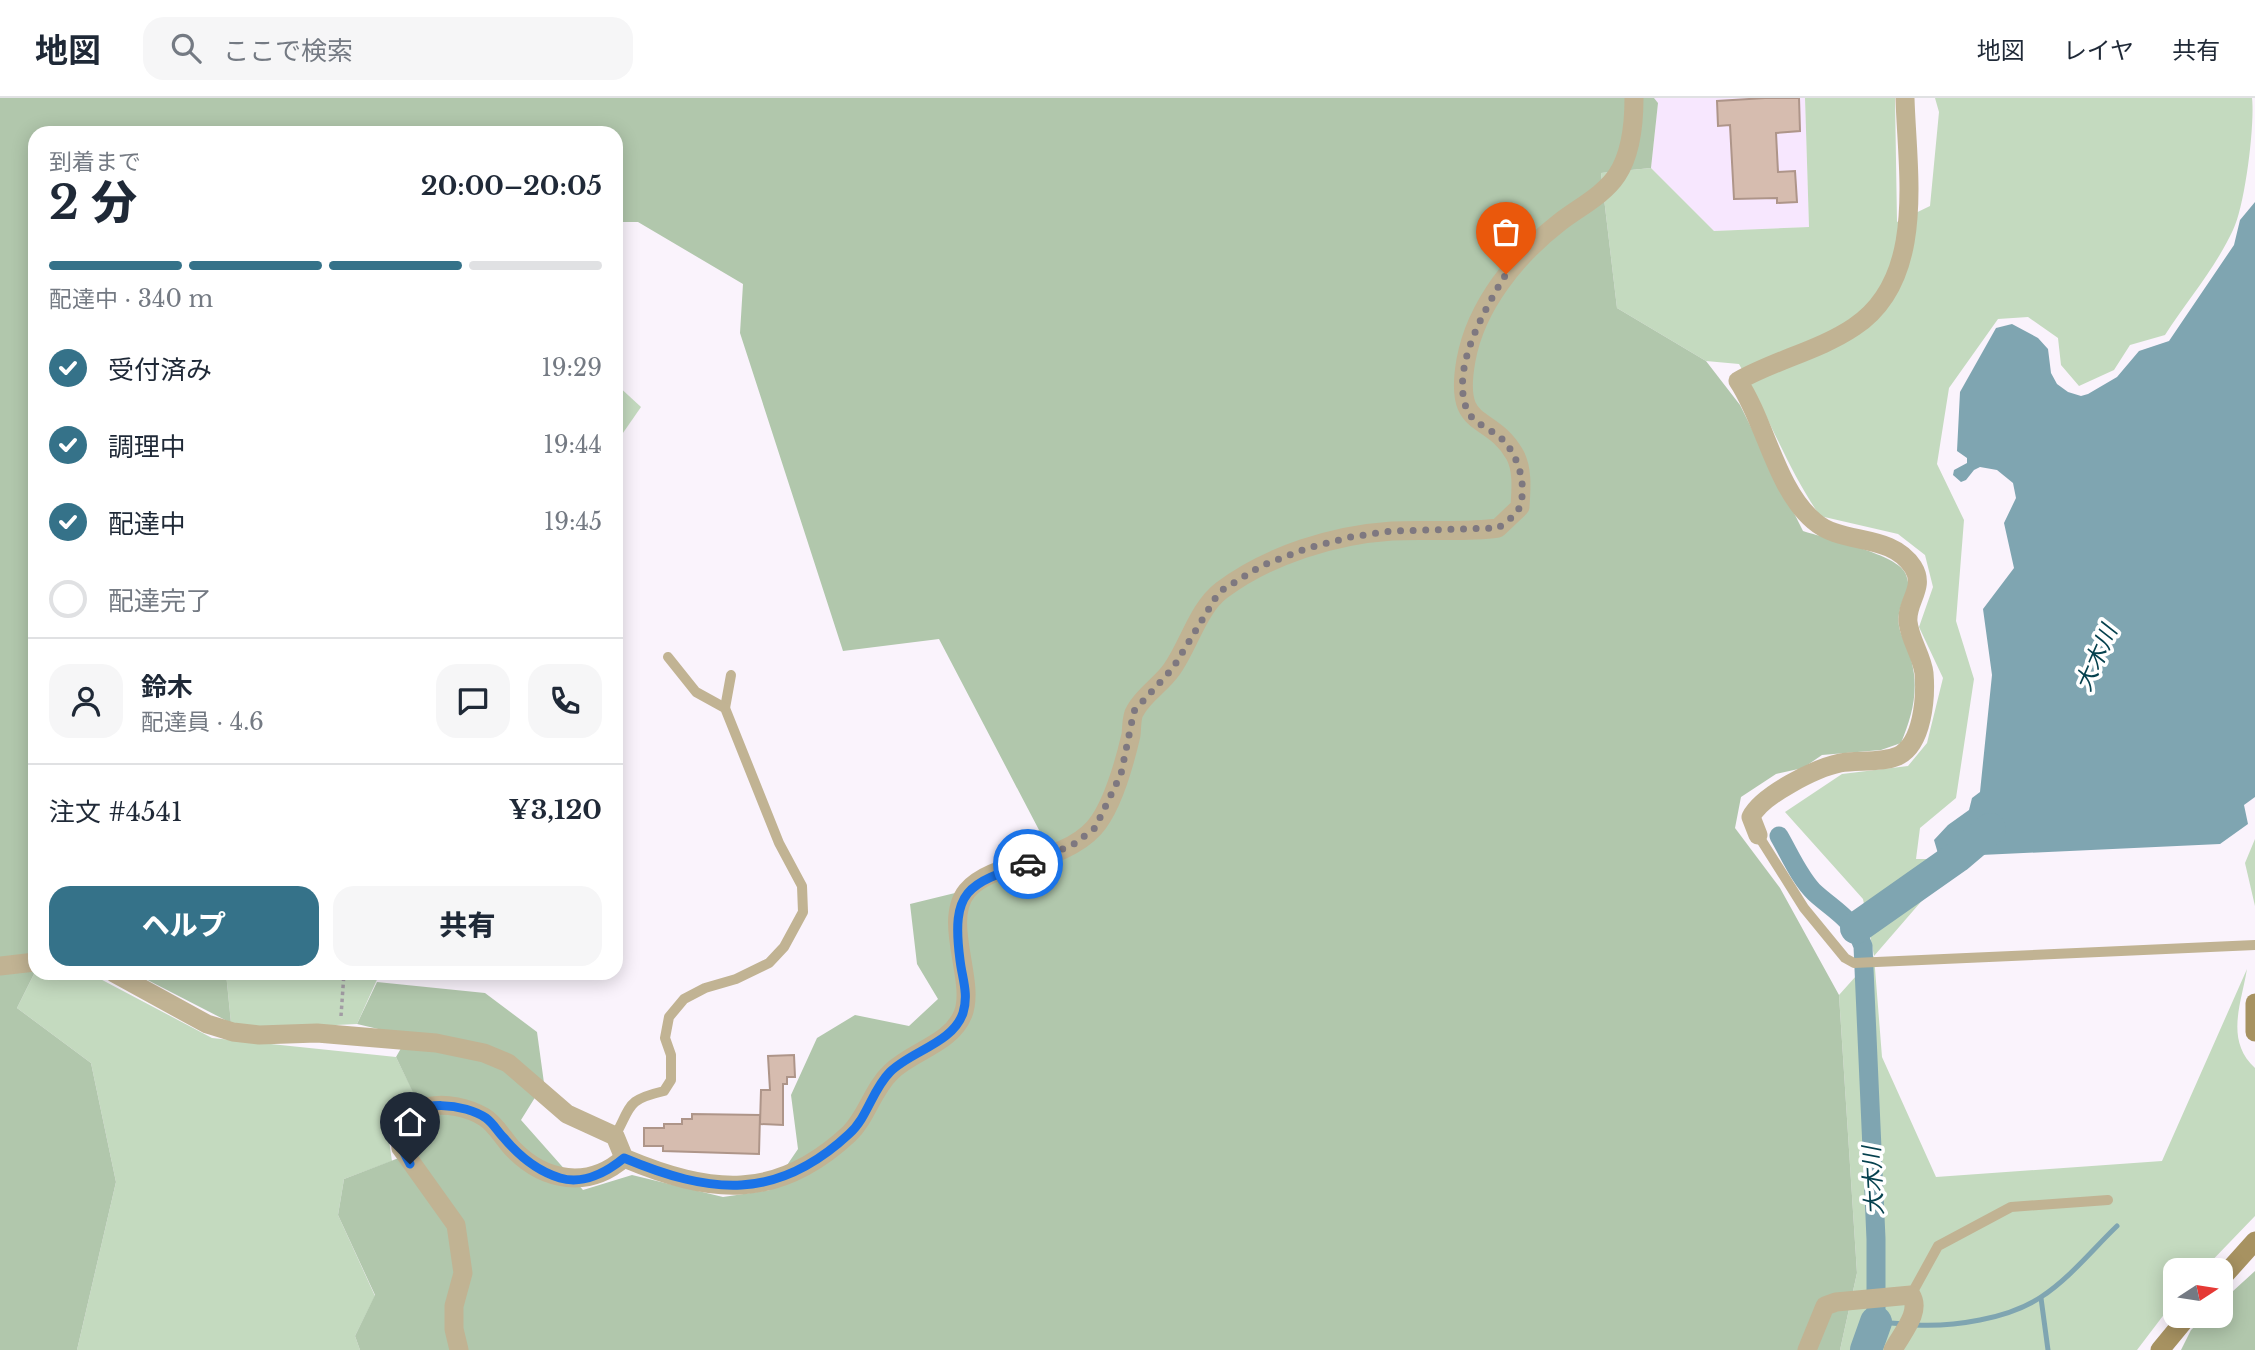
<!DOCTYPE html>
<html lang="ja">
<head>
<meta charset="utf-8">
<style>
  body { margin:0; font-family:"Libre Baskerville","Noto Sans JP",serif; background:#f6f6f7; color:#1f2937; height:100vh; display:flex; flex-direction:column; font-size:26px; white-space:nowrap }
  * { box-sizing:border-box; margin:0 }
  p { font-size:23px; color:#747a83 }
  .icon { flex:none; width:38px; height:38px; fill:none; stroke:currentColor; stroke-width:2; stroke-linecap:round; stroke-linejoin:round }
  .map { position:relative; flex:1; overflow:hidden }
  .panel { position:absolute; left:28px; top:28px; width:595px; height:854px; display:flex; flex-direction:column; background:#fff; border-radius:21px; box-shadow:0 4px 18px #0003 }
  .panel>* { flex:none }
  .needle { width:46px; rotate:78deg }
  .tools { position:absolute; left:2163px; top:1160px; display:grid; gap:14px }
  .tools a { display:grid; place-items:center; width:70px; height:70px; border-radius:14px; background:#fff; box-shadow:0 4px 18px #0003; font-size:35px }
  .pin { position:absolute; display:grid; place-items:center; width:60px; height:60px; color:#fff; margin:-72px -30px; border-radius:50% 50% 50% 0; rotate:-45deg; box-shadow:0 0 7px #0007 }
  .pin .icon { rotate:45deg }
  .courier { position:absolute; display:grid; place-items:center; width:70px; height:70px; margin:-35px; border:5px solid #1a73e8; border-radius:50%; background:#fff; color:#222; box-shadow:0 2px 9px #0007 }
  .headline em { font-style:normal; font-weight:800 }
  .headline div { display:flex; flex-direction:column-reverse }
  .headline { display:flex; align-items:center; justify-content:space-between; height:119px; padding:0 21px }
  h1 { font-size:46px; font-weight:800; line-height:52px }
  .bar { display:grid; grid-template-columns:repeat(4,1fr); gap:10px 7px; align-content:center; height:84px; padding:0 21px }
  .bar i { height:9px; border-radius:5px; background:#e0e1e3 }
  .bar .on { background:#357289 }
  .bar p { grid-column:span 4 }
  .line { display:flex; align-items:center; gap:18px; padding:0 21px; border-top:2px solid #e0e1e3 }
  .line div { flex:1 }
  .round { display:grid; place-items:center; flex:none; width:74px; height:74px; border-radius:21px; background:#f6f6f7 }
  ol { padding:0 21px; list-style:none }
  li { display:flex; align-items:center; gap:21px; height:77px }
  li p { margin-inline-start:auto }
  li .icon { padding:7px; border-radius:50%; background:#357289; color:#fff; stroke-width:4 }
  li:last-child { color:#747a83 }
  li i { width:38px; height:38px; border:4px solid #e0e1e3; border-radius:50% }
  .action { display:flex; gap:14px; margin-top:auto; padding:14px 21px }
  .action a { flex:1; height:80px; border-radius:21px; background:#357289; color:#fff; font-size:28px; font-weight:800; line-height:80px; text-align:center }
  .action a+a { background:#f6f6f7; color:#1f2937 }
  header { display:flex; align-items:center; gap:42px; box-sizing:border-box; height:98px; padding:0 35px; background:#fff; border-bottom:2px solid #e0e1e3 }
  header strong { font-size:33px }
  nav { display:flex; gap:38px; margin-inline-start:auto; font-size:24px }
  .search { width:490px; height:63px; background:#f6f6f7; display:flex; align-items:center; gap:18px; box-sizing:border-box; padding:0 24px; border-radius:21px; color:#747a83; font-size:26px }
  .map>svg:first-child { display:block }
  .built { fill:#f7e7fe }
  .green { fill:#c4dabf }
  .forest { fill:#b1c7ac }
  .water { fill:#7fa5b1 }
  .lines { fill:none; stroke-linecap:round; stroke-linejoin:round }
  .stream { stroke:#7fa5b1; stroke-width:5 }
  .canal { stroke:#7fa5b1; stroke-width:19 }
  .river { stroke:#7fa5b1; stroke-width:32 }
  .building { fill:#d6bcaf; stroke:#ae9589; stroke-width:2 }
  .path { stroke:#a29ca4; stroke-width:3.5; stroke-dasharray:3.5 3.5; stroke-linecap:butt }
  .service { stroke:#c1b393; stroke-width:10 }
  .minor { stroke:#c1b393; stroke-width:19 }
  .secondary { stroke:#a79261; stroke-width:19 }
  .done { stroke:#7e7880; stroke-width:7; stroke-dasharray:0 12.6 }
  .route { stroke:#1a73e8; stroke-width:9 }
  .labels { text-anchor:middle; stroke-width:7; stroke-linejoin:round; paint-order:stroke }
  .water-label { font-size:23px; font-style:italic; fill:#05414e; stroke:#fff }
</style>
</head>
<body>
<header>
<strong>地図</strong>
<div class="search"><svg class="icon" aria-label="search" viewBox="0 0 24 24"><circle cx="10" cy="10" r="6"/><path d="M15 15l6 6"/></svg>ここで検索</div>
<nav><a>地図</a><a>レイヤ</a><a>共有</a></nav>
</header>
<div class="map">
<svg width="2255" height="1252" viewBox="0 0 2255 1252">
  <rect width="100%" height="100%" fill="#faf3fc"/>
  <path class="built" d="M1654 0H1805L1809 129 1714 133 1651 70 1658 5Z"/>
  <g class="green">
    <path d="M1805 0H1895L1897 124 1930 108 1939 14 1935 0H2252C2255 26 2245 108 2233 132 2216 169 2187 203 2165 237L2130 247 2114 272 2079 288 2061 267 2058 240 2028 219 1998 221 1949 290 1937 366 1964 422 1956 523 1974 581 1956 700 1920 730 1916 761H1958L1874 858 1882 959 1936 1079 2162 1063 2247 871C2241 907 2225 942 2255 970V1118L2203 1172H2175V1202L2137 1252H1840L1857 1175 1839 897 1874 858 1863 801 1785 714 1842 676 1908 668 1927 645 1943 580 1919 529 1933 489 1925 457 1898 436 1820 418C1787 370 1768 316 1739 266L1706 263 1617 210 1601 75 1651 70 1714 133 1809 129Z"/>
    <path d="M616 286 641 309 616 345Z"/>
    <path d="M2255 741V808L2245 765Z"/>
    <path d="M35 874 89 875 212 940 396 959 415 998 386 1023 392 1063 344 1081 338 1117 375 1198 355 1238 360 1252H77L116 1084 91 965 17 910Z"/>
    <path d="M226 875H380L357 926 274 930 231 925Z"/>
  </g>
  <g class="forest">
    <path d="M0 0H1654L1658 5 1651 70 1601 75 1617 210 1706 263 1740 307 1803 433C1825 440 1894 456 1904 473 1907 477 1908 484 1909 489 1885 535 1909 535 1914 576 1917 601 1910 623 1901 645L1881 652 1822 657 1803 670 1776 676 1741 699 1735 730 1780 790 1839 897 1857 1175 1840 1252H360L355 1238 375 1197 338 1117 344 1081 417 1053 427 1024 396 959 408 938 357 926 377 884 485 895 537 934 544 985 521 1022 583 1092 632 1077 723 1099 770 1092 798 1051 791 997 817 940 855 917 909 928 938 901 917 866 910 806 955 795 1039 732 939 541 843 553 740 235 743 186 638 124H616V35H35V874L17 910 91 965 116 1084 77 1252H0Z"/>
    <path d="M134 875H226L231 925Z"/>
    <path d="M2255 1173V1252H2181L2191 1232 2206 1218H2221V1204Z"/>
  </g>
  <path class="water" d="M2255 104V699L2244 707 2248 726 2220 746 1939 759 1934 742 1948 727 1969 712 1972 700 1980 694 1992 577 1983 511 2014 470 2004 425 2016 400 2013 385 1997 372 1980 369 1974 372 1966 382 1961 384 1953 377 1954 372 1967 365V360L1957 353 1960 294 1996 230 2012 226 2038 240 2048 251 2051 275 2057 286 2068 294 2081 298 2088 296 2117 279 2139 253 2169 243 2234 147 2240 122Z"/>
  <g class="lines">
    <g class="stream">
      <path d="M2041 1200 2048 1252"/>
      <path d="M1876 1224 1905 1226"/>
      <path d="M1915 1227C1953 1229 2008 1221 2041 1199 2069 1181 2093 1151 2117 1128"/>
    </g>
    <path class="canal" d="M1779 738C1789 755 1800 781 1815 795 1835 813 1853 821 1863 848L1876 1141V1224"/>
    <g class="river">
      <path d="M1856 830 1957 759 1990 731"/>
      <path d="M1866 1252 1876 1224"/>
    </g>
  </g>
  <g class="building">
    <path d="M1765 0H1799L1800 33 1776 35 1778 74 1795 73 1797 104 1777 105V100L1734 101 1730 27 1718 28 1717 3Z"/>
    <path d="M794 957 795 979H787V986H783V1027L760 1026 761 992H770L768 958Z"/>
    <path d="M692 1016 760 1017 759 1056 663 1053V1048H644V1030H664V1026H682V1021H692Z"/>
  </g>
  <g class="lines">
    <path class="path" d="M341 918 344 875"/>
    <g class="service">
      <path d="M725 610 731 577"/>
      <path d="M1758 737 1804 810 1845 860 1854 865 2255 847"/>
      <path d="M615 1038C632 1007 626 1002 664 993L671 982V957L665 940 669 919 684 901 705 890 736 881 769 865 784 849 803 814 802 788 779 745 725 610 696 594 668 559"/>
      <path d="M1911 1197 1938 1148 2011 1109 2108 1102"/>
    </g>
    <g class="minor">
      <path d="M1758 737 1751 719C1762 697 1816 670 1840 665 1857 662 1882 665 1898 658 1923 646 1926 599 1924 575 1922 558 1910 542 1908 524 1906 503 1926 490 1913 469 1890 434 1842 448 1814 423 1776 391 1766 325 1738 283 1775 262 1820 252 1854 229 1927 181 1907 74 1905 0"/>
      <path d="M0 868 35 864"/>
      <path d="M114 875 207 926 233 934 259 937 317 935 364 939 436 945 484 955 508 965 567 1016 615 1038 624 1060C710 1096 776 1104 849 1036 867 1019 872 992 891 974 912 953 951 946 963 916 976 883 942 824 967 793 993 762 1061 767 1094 730 1112 710 1125 663 1131 637 1132 630 1131 619 1135 613 1143 597 1162 586 1172 571 1189 547 1198 510 1222 492 1269 457 1333 437 1392 433 1427 431 1462 435 1498 430L1520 409C1521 392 1523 372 1515 357 1490 313 1453 335 1466 262 1476 207 1517 157 1560 124 1578 110 1604 97 1617 77 1631 56 1634 25 1634 0"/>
      <path d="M459 1252 454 1231V1208L463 1175 456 1127 401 1050C395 1000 452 1000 484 1019 496 1026 504 1042 513 1051 545 1084 589 1091 624 1060"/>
      <path d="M1807 1252 1825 1208 1836 1204 1911 1197C1922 1214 1901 1236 1893 1252"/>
    </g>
    <g class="secondary">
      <path d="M2255 905V934"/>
      <path d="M2221 1181 2255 1143"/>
      <path d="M2160 1252 2188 1218"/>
    </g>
  </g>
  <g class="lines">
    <path class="done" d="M1028 766 1074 746 1095 730 1121 676 1134 613 1173 570 1219 494 1261 468 1308 450 1351 439 1391 433 1498 430C1505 425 1517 417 1520 408 1527 387 1518 358 1504 343 1494 332 1473 326 1467 312 1450 270 1485 211 1506 176"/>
    <path class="route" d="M410 1066C403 1053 396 1041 403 1026 415 999 466 1006 486 1020 493 1025 498 1034 504 1040 519 1058 537 1073 560 1080 583 1087 607 1074 624 1060 710 1096 776 1104 849 1036 868 1019 872 992 890 974 911 953 953 945 963 915 969 896 962 880 960 862 951 793 967 785 1028 766"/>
  </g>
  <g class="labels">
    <g class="water-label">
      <text transform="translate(2096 560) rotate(-66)" y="8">大木川</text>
      <text transform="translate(1873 1083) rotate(-93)" y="8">大木川</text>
    </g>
  </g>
</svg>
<div class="tools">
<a><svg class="needle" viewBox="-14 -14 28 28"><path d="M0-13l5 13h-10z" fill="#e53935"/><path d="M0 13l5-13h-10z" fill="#747a83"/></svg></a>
</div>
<div class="pin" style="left:1506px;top:176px;background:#ea580c"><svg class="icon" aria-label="bag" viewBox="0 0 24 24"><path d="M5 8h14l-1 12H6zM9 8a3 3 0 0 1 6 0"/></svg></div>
<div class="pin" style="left:410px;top:1066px;background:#1f2937"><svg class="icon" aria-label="home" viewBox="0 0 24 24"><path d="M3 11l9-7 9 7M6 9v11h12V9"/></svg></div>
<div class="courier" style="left:1028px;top:766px"><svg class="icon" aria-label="car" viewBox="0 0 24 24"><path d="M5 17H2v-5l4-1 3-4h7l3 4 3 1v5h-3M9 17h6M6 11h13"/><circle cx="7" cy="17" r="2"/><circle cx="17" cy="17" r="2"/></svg></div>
<section class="panel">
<div class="headline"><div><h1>2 分</h1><p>到着まで</p></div><em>20:00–20:05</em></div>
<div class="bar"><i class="on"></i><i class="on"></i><i class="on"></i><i></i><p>配達中 · 340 m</p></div>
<ol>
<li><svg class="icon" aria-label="check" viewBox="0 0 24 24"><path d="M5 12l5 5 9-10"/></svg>受付済み<p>19:29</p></li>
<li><svg class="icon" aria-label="check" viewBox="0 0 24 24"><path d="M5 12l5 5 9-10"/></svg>調理中<p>19:44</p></li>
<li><svg class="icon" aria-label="check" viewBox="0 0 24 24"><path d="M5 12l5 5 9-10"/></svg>配達中<p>19:45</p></li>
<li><i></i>配達完了</li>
</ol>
<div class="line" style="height:126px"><a class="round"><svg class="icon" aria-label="person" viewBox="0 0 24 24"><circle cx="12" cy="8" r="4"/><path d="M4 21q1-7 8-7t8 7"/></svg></a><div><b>鈴木</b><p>配達員 · 4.6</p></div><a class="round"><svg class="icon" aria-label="chat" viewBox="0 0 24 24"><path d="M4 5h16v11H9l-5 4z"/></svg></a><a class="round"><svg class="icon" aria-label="phone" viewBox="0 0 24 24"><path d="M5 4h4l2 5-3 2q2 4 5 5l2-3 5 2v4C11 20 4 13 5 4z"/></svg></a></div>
<div class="line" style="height:91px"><div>注文 #4541</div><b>¥3,120</b></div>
<div class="action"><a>ヘルプ</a><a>共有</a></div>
</section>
</div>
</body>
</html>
